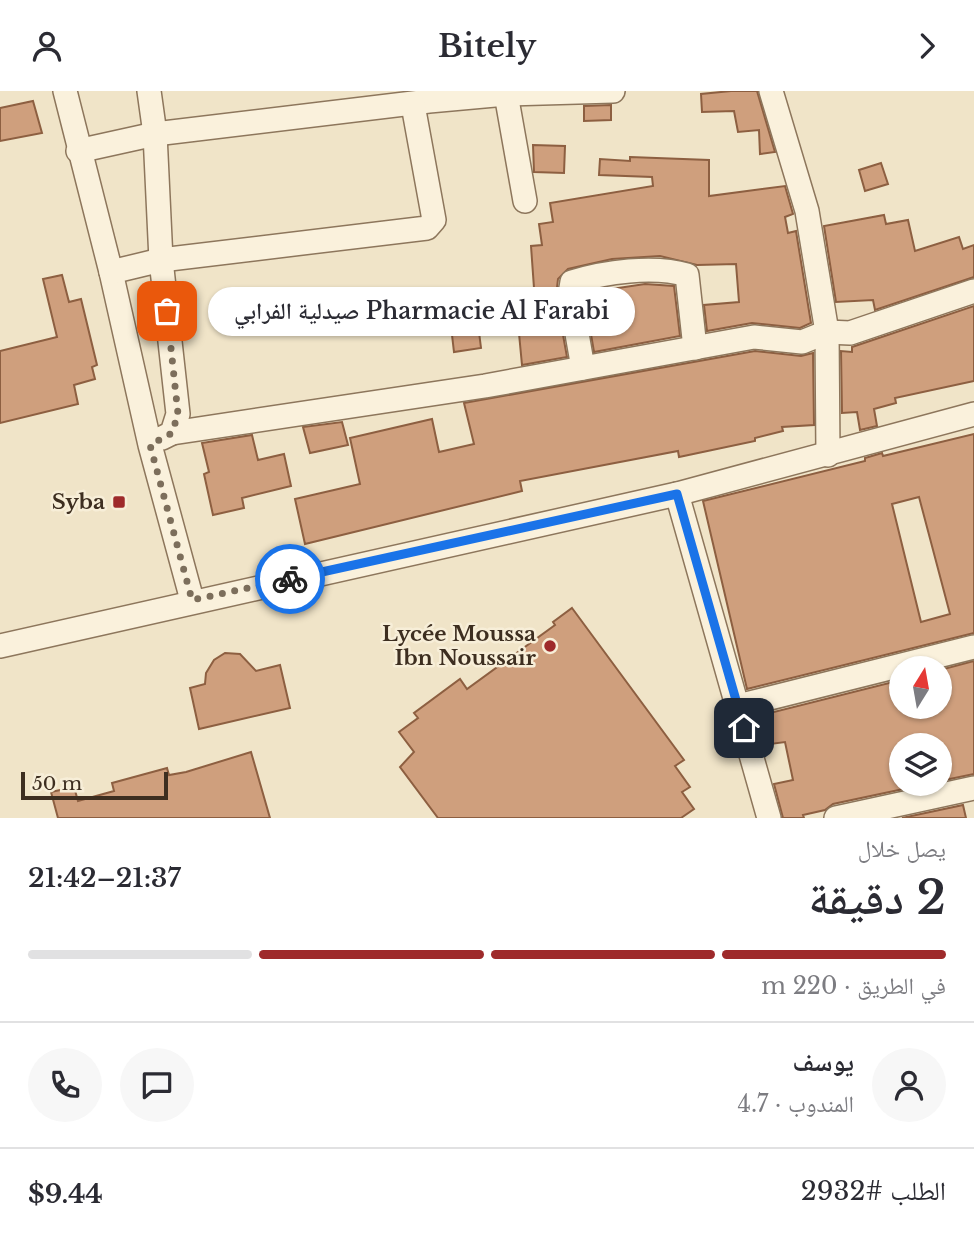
<!DOCTYPE html>
<html lang="ar">
<head>
<meta charset="utf-8">
<style>
  body { margin:0; font-family:"Libre Baskerville","Noto Naskh Arabic",serif; background:#f7f7f7; color:#2b2b33; direction:rtl; height:100vh; display:flex; flex-direction:column; font-size:26px; white-space:nowrap }
  * { box-sizing:border-box; margin:0 }
  p { font-size:23px; color:#7c7c81 }
  .icon { flex:none; width:38px; height:38px; fill:none; stroke:currentColor; stroke-width:2; stroke-linecap:round; stroke-linejoin:round }
  .map { position:relative; height:727px; overflow:hidden; direction:ltr }
  .panel { display:flex; flex-direction:column; background:#fff; flex:1 }
  .panel>* { flex:none }
  .needle { width:46px; rotate:11deg }
  .tools { position:absolute; left:889px; top:565px; display:grid; gap:14px }
  .tools a { display:grid; place-items:center; width:63px; height:63px; border-radius:50%; background:#fff; box-shadow:0 2px 5px #0004; font-size:35px }
  .scale { position:absolute; left:21px; bottom:18px; width:147px; box-sizing:border-box; padding-left:7px; border:4px solid #3d2e20; border-top:0; font-size:19px; line-height:24px; white-space:nowrap; color:#3d2e20; -webkit-text-stroke:5px #f7eed8; paint-order:stroke }
  .pin { position:absolute; display:grid; place-items:center; width:60px; height:60px; color:#fff; margin:-30px; border-radius:14px; box-shadow:0 4px 10px #0006 }
  .courier { position:absolute; display:grid; place-items:center; width:70px; height:70px; margin:-35px; border:5px solid #1a73e8; border-radius:50%; background:#fff; color:#222; box-shadow:0 2px 9px #0007 }
  .bubble { position:absolute; height:49px; border-radius:24px; background:#fff; box-shadow:0 2px 5px #0004; font-size:23px; font-weight:600; line-height:49px; text-align:center; direction:rtl }
  .summary em { font-style:normal; font-weight:600 }
  .summary div { display:flex; flex-direction:column-reverse }
  .summary { display:flex; align-items:center; justify-content:space-between; height:119px; padding:0 28px }
  h1 { font-size:46px; font-weight:600; line-height:52px }
  .bar { display:grid; grid-template-columns:repeat(4,1fr); gap:10px 7px; align-content:center; height:84px; padding:0 28px }
  .bar i { height:9px; border-radius:5px; background:#e1e1e2 }
  .bar .selected { background:#9e2a2b }
  .bar p { grid-column:span 4 }
  .line { display:flex; align-items:center; gap:18px; padding:0 28px; border-top:2px solid #e1e1e2 }
  .line div { flex:1 }
  .round { display:grid; place-items:center; flex:none; width:74px; height:74px; border-radius:37px; background:#f7f7f7 }
  header { display:flex; justify-content:space-between; align-items:center; height:91px; padding:0 28px; background:#fff; font-size:32px; font-weight:600 }
  .map>svg:first-child { display:block }
  .building { fill:#cf9f7d; stroke:#8d5f41; stroke-width:2; fill-rule:evenodd }
  .lines { fill:none; stroke-linecap:round; stroke-linejoin:round }
  .minor-casing { stroke:#8d765c; stroke-width:26 }
  .minor { stroke:#faf1dc; stroke-width:23 }
  .done { stroke:#7c6e5b; stroke-width:7; stroke-dasharray:0 12.6 }
  .route { stroke:#1a73e8; stroke-width:9 }
  .poi-dot { fill:#9e2a2b; stroke:#f7eed8; stroke-width:2.5 }
  .labels { text-anchor:middle; stroke-width:5; stroke-linejoin:round; paint-order:stroke }
  .poi-label { font-size:21px; font-weight:bold; fill:#3d2e20; stroke:#f7eed8; text-anchor:end }
</style>
</head>
<body>
<header><svg class="icon" aria-label="forward" viewBox="0 0 24 24"><path d="M9 5l7 7-7 7"/></svg>Bitely<svg class="icon" aria-label="person" viewBox="0 0 24 24"><circle cx="12" cy="8" r="4"/><path d="M4 21q1-7 8-7t8 7"/></svg></header>
<div class="map">
<svg width="974" height="727" viewBox="0 0 974 727">
  <rect width="100%" height="100%" fill="#f0e4c8"/>
  <g class="building">
    <path d="M731 0H757L775 61 760 63 759 39 738 41 734 20 702 21 701 3Z"/>
    <path d="M33 10 42 42 0 50V17Z"/>
    <path d="M611 14V29L584 30V15Z"/>
    <path d="M533 54 565 55 564 82 534 81Z"/>
    <path d="M630 66 709 69V105L785 95 793 123 785 126 788 142 796 140 811 232 800 237 752 232 707 240 704 214 739 211 736 173 697 174 660 165 612 168 568 178 558 188 556 205 567 266 522 274 515 200 534 197 531 155 542 154 539 133 553 131 550 112 653 95 652 86 599 84 600 68 630 70Z"/>
    <path d="M881 72 888 93 865 100 859 79Z"/>
    <path d="M884 124 886 133 908 129 915 160 959 146 963 158 974 154V186L875 219 873 209 836 211 824 135Z"/>
    <path d="M62 184 69 211 81 208 97 274 92 276 95 288 74 294 78 313 0 332V260L57 246 43 188Z"/>
    <path d="M645 193 674 195 680 245 594 261 584 202Z"/>
    <path d="M974 215V290L895 307 896 312 874 318 877 335 860 339 857 321 842 322 841 260 852 261V256Z"/>
    <path d="M479 241 481 257 454 261 452 244Z"/>
    <path d="M755 260 801 265 813 262 814 334 782 336 783 340 755 347V350L679 366 678 360 520 390 522 400 305 453 295 408 360 393 350 347 432 328 439 361 474 353 464 312Z"/>
    <path d="M342 331 348 354 310 362 303 336Z"/>
    <path d="M974 343V542L747 598 703 410 865 370V367L882 362 883 365ZM919 406 950 523 921 531 892 413Z"/>
    <path d="M252 344 258 369 284 363 291 395 242 407 244 417 213 424 204 383 209 381 202 352Z"/>
    <path d="M572 517 684 669 675 675 690 696 682 701 694 718 681 727H438L400 676 414 661 399 641 418 627 414 622 460 588 467 598 555 534 553 531Z"/>
    <path d="M225 562 240 563 256 580 280 574 290 617 199 638 190 597 205 593 206 582 214 569Z"/>
    <path d="M974 570V683L940 690V654H901V693H927L833 713 825 719 803 724 804 727H783L774 693 793 689 785 651 763 654 758 625 901 589V616H940V579Z"/>
    <path d="M251 661 270 727H58L51 701 74 696 78 710 114 700 112 692 167 677 169 684 186 681Z"/>
    <path d="M963 714 966 727H902Z"/>
  </g>
  <g class="lines">
    <g class="minor-casing">
      <g id="minor">
        <path d="M65 0 111 181 150 354 192 509"/>
        <path d="M149 0 155 43 161 169 178 323 172 342 162 347"/>
        <path d="M771 0 807 120 827 241 828 364"/>
        <path d="M506 3 525 110"/>
        <path d="M78 60 155 43 429 10 506 3 613 0"/>
        <path d="M111 181 161 169 427 137 434 129 413 14"/>
        <path d="M583 277 570 203 572 191C605 181 653 174 687 184L695 257"/>
        <path d="M172 342 485 295 754 246 802 251 827 241 850 242 974 200"/>
        <path d="M677 403 769 727"/>
        <path d="M0 555 677 403 974 323"/>
        <path d="M738 615 974 556"/>
        <path d="M836 727 974 697"/>
      </g>
    </g>
    <use href="#minor" class="minor"/>
  </g>
  <g class="lines">
    <path class="done" d="M167 220 178 323 172 342 150 354 192 509 290 488"/>
    <path class="route" d="M290 488 677 403 744 637"/>
  </g>
  <g class="poi-dot">
    <rect x="112" y="404" width="14" height="14" rx="3.5"/>
    <circle cx="550" cy="555" r="7"/>
  </g>
  <g class="labels">
    <g class="poi-label">
      <text x="105" y="418">Syba</text>
      <text x="536" y="550">Lycée Moussa<tspan x="536" dy="24">Ibn Noussair</tspan></text>
    </g>
  </g>
</svg>
<div class="tools">
<a><svg class="needle" viewBox="-14 -14 28 28"><path d="M0-13l5 13h-10z" fill="#e53935"/><path d="M0 13l5-13h-10z" fill="#7c7c81"/></svg></a>
<a><svg class="icon" aria-label="layers" viewBox="0 0 24 24"><path d="M12 4l9 5-9 5-9-5zM3 14l9 5 9-5"/></svg></a>
</div>
<div class="scale">50 m</div>
<div class="pin" style="left:167px;top:220px;background:#ea580c"><svg class="icon" aria-label="bag" viewBox="0 0 24 24"><path d="M5 8h14l-1 12H6zM9 8a3 3 0 0 1 6 0"/></svg></div>
<div class="pin" style="left:744px;top:637px;background:#1f2937"><svg class="icon" aria-label="home" viewBox="0 0 24 24"><path d="M3 11l9-7 9 7M6 9v11h12V9"/></svg></div>
<div class="courier" style="left:290px;top:488px"><svg class="icon" aria-label="bike" viewBox="0 0 24 24"><circle cx="6" cy="16" r="4"/><circle cx="18" cy="16" r="4"/><path d="M6 16l4-8h5l3 8M10 8l3 8H6M13 5h3"/></svg></div>
<div class="bubble" style="left:208px;top:196px;width:427px">Pharmacie Al Farabi صيدلية الفرابي</div>
</div>
<section class="panel">
<div class="summary"><div><h1>2 دقيقة</h1><p>يصل خلال</p></div><em>21:37–21:42</em></div>
<div class="bar"><i class="selected"></i><i class="selected"></i><i class="selected"></i><i></i><p>في الطريق · 220 m</p></div>
<div class="line" style="height:126px"><a class="round"><svg class="icon" aria-label="person" viewBox="0 0 24 24"><circle cx="12" cy="8" r="4"/><path d="M4 21q1-7 8-7t8 7"/></svg></a><div><b>يوسف</b><p>المندوب · 4.7</p></div><a class="round"><svg class="icon" aria-label="chat" viewBox="0 0 24 24"><path d="M4 5h16v11H9l-5 4z"/></svg></a><a class="round"><svg class="icon" aria-label="phone" viewBox="0 0 24 24"><path d="M5 4h4l2 5-3 2q2 4 5 5l2-3 5 2v4C11 20 4 13 5 4z"/></svg></a></div>
<div class="line" style="height:91px"><div>الطلب #2932</div><b>$9.44</b></div>
</section>
</body>
</html>
